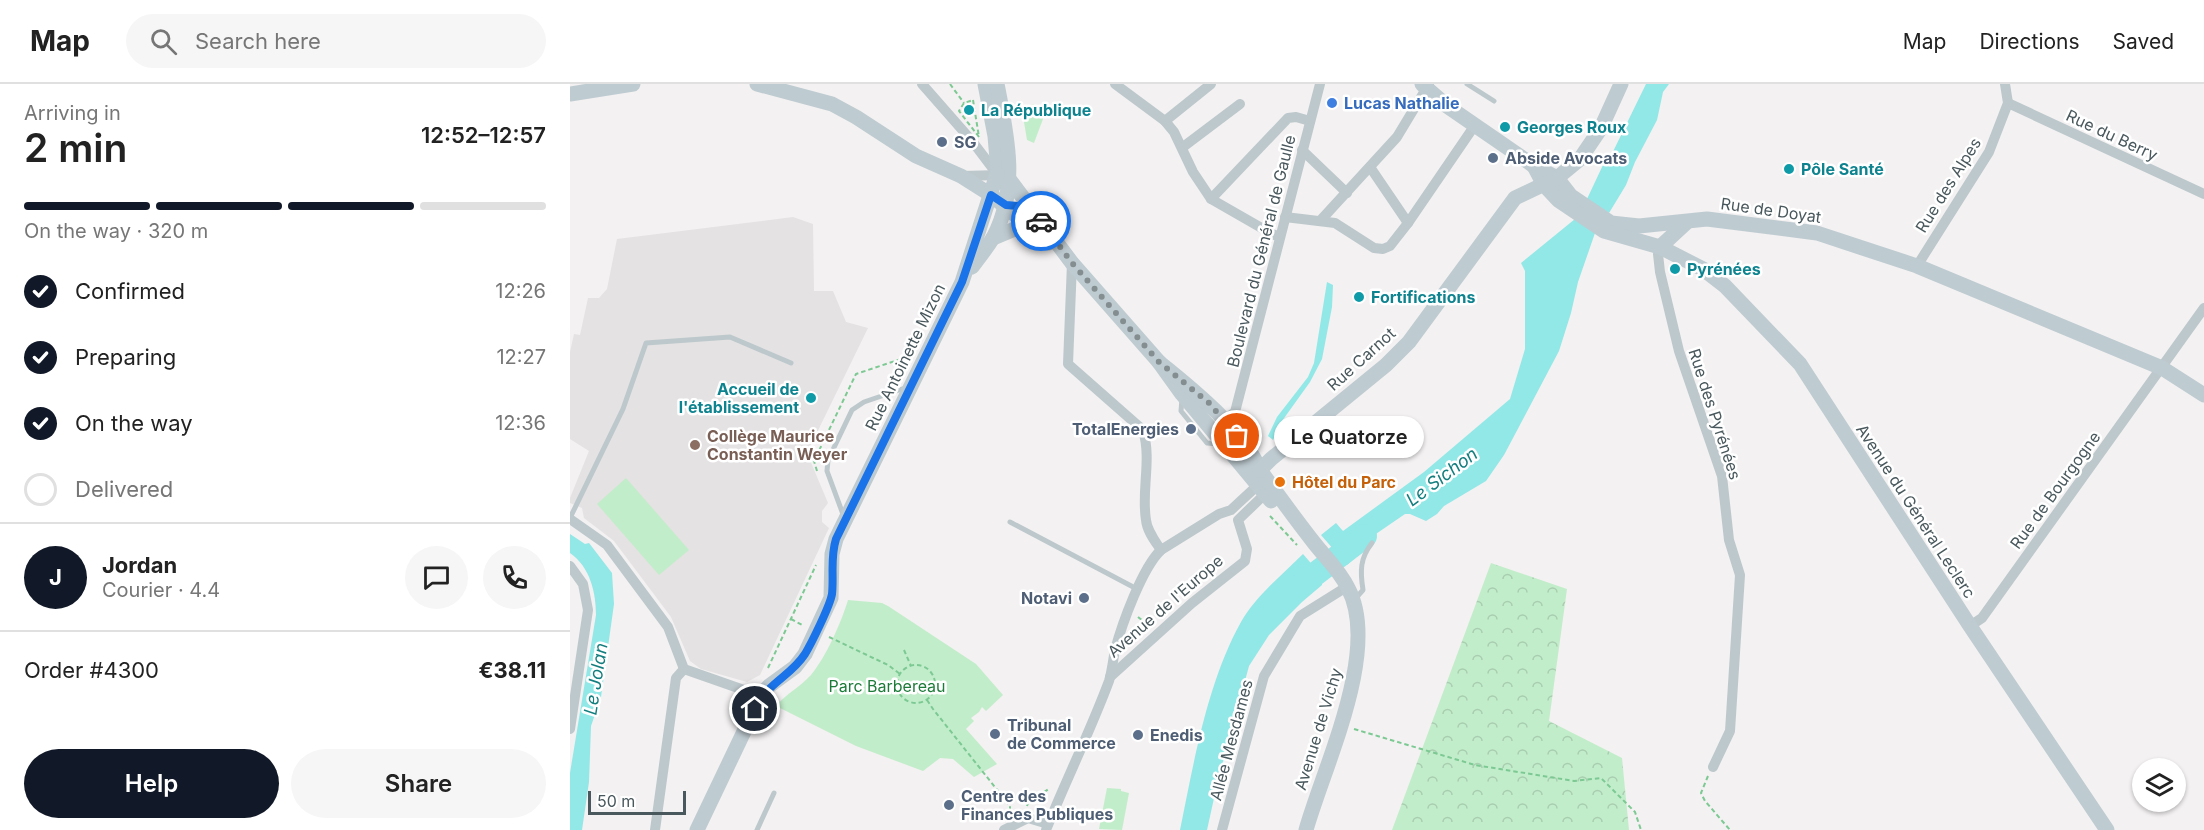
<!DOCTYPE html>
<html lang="en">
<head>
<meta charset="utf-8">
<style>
  body { margin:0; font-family:Inter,sans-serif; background:#f6f6f6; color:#222; height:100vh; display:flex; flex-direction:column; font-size:22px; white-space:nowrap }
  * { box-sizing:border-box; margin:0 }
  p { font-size:20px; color:#767676 }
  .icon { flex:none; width:33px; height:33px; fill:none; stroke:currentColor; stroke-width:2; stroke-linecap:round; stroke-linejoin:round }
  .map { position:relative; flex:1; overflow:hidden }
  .sheet { display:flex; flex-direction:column; background:#fff; width:570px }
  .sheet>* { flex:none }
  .controls { position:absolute; left:1562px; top:674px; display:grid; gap:12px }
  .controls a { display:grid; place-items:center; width:54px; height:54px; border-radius:50%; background:#fff; box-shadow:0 2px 4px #0004; font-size:30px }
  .scale { position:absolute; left:18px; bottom:15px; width:98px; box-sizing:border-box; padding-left:6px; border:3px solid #49585d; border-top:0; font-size:16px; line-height:21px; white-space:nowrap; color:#49585d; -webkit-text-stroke:4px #fff; paint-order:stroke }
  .pin { position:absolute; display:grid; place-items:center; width:51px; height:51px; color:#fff; margin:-26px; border:3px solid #fff; border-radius:50%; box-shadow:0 2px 6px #0007 }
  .courier { position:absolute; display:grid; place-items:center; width:60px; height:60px; margin:-30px; border:4px solid #1a73e8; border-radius:50%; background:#fff; color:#222; box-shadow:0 2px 8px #0007 }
  .bubble { position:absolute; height:42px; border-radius:21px; background:#fff; box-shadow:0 2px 4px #0004; font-size:20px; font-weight:600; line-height:42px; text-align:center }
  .headline em { font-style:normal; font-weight:600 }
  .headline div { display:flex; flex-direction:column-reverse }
  .headline { display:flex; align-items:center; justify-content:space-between; height:102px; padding:0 24px }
  h1 { font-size:39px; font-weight:600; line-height:45px }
  .bar { display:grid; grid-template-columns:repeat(4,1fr); gap:9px 6px; align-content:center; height:72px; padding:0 24px }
  .bar i { height:8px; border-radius:4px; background:#e0e0e0 }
  .bar .active { background:#111827 }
  .bar p { grid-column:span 4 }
  .line { display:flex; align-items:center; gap:15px; padding:0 24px; border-top:2px solid #e0e0e0 }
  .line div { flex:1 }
  .round { display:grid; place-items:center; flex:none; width:63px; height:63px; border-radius:32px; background:#f6f6f6 }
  ol { padding:0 24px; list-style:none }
  li { display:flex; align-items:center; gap:18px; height:66px }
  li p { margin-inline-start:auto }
  li .icon { padding:6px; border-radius:50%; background:#111827; color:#fff; stroke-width:4 }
  li:last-child { color:#767676 }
  li i { width:33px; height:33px; border:3px solid #e0e0e0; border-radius:50% }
  .action { display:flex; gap:12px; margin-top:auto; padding:12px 24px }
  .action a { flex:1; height:69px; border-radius:36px; background:#111827; color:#fff; font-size:24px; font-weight:600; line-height:69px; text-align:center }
  .action a+a { background:#f6f6f6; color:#222 }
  header { display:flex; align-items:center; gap:36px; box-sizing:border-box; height:84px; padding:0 30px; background:#fff; border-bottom:2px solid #e0e0e0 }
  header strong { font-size:28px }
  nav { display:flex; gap:33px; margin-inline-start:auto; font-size:21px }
  .search { width:420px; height:54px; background:#f6f6f6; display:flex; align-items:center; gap:15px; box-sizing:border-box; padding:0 21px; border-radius:33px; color:#767676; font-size:22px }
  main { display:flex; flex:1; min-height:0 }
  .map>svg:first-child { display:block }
  .education { fill:#e4e2e2 }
  .green { fill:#c2edca }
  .forest { fill:url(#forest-crowns) }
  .water { fill:#92e7e7 }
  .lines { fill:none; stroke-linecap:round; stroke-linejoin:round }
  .river { stroke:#92e7e7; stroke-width:24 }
  .path { stroke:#7cc993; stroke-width:2; stroke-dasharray:4.5 3; stroke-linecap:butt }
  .lane { stroke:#bdc8cc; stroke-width:5 }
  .street { stroke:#bdc8cc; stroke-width:10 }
  .secondary { stroke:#becbd1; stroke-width:15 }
  .done { stroke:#848e91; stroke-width:6; stroke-dasharray:0 10.8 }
  .route { stroke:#1a73e8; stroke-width:8 }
  .shop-dot { fill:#3f7fe0; stroke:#fff; stroke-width:2 }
  .culture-dot { fill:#0f9aa8; stroke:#fff; stroke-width:2 }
  .service-dot { fill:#5c6f8a; stroke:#fff; stroke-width:2 }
  .education-dot { fill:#8d6e63; stroke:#fff; stroke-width:2 }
  .food-dot { fill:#e8710a; stroke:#fff; stroke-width:2 }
  .labels { text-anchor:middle; stroke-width:5; stroke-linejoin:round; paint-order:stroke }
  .shop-label { font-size:16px; font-weight:bold; fill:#366cbe; stroke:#fff; text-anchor:start }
  .culture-label { font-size:16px; font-weight:bold; fill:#0d838f; stroke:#fff; text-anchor:start }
  .street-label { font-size:16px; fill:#49585d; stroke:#fff }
  .service-label { font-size:16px; font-weight:bold; fill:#4e5e75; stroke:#fff; text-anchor:start }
  .education-label { font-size:16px; font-weight:bold; fill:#785e54; stroke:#fff; text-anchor:start }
  .food-label { font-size:16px; font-weight:bold; fill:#c56008; stroke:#fff; text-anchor:start }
  .park-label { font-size:16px; fill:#1d7b39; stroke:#fff }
  .water-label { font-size:18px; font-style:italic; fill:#147e7f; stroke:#fff }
</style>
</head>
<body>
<header>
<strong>Map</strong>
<div class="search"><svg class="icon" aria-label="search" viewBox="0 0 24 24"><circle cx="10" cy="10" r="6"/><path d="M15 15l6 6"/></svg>Search here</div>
<nav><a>Map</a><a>Directions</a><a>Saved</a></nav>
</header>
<main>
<section class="sheet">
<div class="headline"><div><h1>2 min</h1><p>Arriving in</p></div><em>12:52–12:57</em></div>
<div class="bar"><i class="active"></i><i class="active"></i><i class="active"></i><i></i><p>On the way · 320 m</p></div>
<ol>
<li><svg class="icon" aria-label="check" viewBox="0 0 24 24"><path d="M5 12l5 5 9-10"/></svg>Confirmed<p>12:26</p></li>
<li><svg class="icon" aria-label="check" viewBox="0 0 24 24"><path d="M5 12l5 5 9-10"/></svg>Preparing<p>12:27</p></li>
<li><svg class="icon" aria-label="check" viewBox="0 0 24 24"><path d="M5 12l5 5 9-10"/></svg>On the way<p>12:36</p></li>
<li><i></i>Delivered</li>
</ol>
<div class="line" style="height:108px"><b class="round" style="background:#111827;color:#fff">J</b><div><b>Jordan</b><p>Courier · 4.4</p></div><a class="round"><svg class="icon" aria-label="chat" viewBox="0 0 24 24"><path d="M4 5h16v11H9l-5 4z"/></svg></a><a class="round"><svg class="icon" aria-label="phone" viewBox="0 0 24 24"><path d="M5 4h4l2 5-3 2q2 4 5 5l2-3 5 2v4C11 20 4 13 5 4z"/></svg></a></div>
<div class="line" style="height:78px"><div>Order #4300</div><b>€38.11</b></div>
<div class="action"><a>Help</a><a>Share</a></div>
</section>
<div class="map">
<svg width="1634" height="746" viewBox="0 0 1634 746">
  <defs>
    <pattern id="forest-crowns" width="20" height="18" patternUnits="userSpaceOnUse" patternTransform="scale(1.5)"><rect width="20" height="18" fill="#c2edca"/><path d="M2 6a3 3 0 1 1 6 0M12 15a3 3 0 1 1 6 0" fill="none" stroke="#a8cdb0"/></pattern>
  </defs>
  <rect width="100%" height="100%" fill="#f3f1f1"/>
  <path class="education" d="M223 133 243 140 244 207H263L276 238 298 244 237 369 258 419 252 427V438L259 444 190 591 177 598 131 585 120 577 101 533 44 457 14 434 12 424 0 419V414L19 367 0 355V268L4 250 10 251 18 214H29L37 205 47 155Z"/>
  <g class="green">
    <path d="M463 20 476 27 464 59 457 56 452 26 454 21 461 25Z"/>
    <path d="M56 394 119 466 89 491 27 420Z"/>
    <path d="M278 516 312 519 318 522 406 580 433 611 416 627 412 623 409 628 401 634 404 637 396 645 427 680 404 693 383 675 370 674 353 687 286 662 206 622C216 610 230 603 241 591 256 573 271 539 278 516Z"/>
    <path d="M537 704 551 705V707L559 709 552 746 529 745Z"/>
  </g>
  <path class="forest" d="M921 479 997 505 979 637 1052 674 1059 746H822Z"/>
  <g class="water">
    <path d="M1076 0H1099L1093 8 1087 36 1065 78 1056 101 1039 129 1017 115 1033 81 1036 82Z"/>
    <path d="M1005 135 1025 149 1008 198 1001 229 989 267 934 371 916 397 874 422 867 430 856 437 840 430H835L781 467 785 474 777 481 751 451 766 439 773 447 854 388 940 315 955 265V187L951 179Z"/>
    <path d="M757 198 763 201 762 223 752 275 740 298 712 337 703 356 698 352 707 333 738 293 744 279Z"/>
    <path d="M0 450 15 460 19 459 42 489 44 520 31 613 21 642 19 698 12 746H0V689L26 531C26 508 20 483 0 469Z"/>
    <path d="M733 470 752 492V501L732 518 699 551 679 582 648 696 637 746H610C624 678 637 599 671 538 686 512 712 491 733 470Z"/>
  </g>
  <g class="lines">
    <path class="river" d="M723 507 795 452"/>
    <g class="path">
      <path d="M380 0 394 19"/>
      <path d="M403 16 409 53 389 27 394 19Z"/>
      <path d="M247 387 244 377 286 290 334 274 338 276"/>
      <path d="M700 432 727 461"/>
      <path d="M568 533 579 542"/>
      <path d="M221 535 234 542"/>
      <path d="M259 553 318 581 330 590"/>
      <path d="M334 566 341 582"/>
      <circle cx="346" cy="600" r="19"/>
      <path d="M198 584 246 481"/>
      <path d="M357 616 363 625 440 722V732"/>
      <path d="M784 645 905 681 1004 697 1031 694 1065 728 1071 746"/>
      <path d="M1138 692 1131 709 1135 717 1160 746"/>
      <path d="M457 722 458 719 480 704"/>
    </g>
    <g class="lane">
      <path d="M897 0 924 17"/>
      <path d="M612 315 611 327 637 359 649 360"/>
      <path d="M274 433 257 387 258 376 282 326 294 318 335 304"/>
      <path d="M0 434 53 325 76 259 160 253 221 279"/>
      <path d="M440 438 567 505"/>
      <path d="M785 515 793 506C790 487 790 474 802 459"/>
      <path d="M187 746 204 709"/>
    </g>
    <g class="street">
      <path d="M352 0 402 57 427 90"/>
      <path d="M545 0 595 37 604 48 623 88 641 115 702 150 710 153"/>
      <path d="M1438 19 1634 110"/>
      <path d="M595 37 641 0"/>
      <path d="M613 63 670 20"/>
      <path d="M732 66 777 109"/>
      <path d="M800 83 838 139"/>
      <path d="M391 92 431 91"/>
      <path d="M641 115 718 34 726 33 740 37"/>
      <path d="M715 133 765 139 804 164 813 165 820 162 838 139 905 41"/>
      <path d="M750 137 827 53 859 0"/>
      <path d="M1090 163 1088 170 1090 188 1109 267 1152 392 1159 456 1170 491 1160 647 1143 683"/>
      <path d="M502 179 498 280 573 346C582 376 571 407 576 436 577 447 585 457 591 466"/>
      <path d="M1347 182 1419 68 1438 19 1435 0"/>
      <path d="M654 336 665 328 750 0"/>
      <path d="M0 435 37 461 98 543 114 585 191 612"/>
      <path d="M0 482 13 500 18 526 0 645"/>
      <path d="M1400 542 1412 534 1634 224"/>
      <path d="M540 593 622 519 675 477 677 465 668 436 695 410"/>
      <path d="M85 746 106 594 114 585"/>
      <path d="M434 746 458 734 478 740"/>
      <path d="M476 746C496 696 520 648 539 597 542 587 543 576 545 566 552 540 572 484 591 466L649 430 661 426 688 401 693 403"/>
      <path d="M652 746 694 592 730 532 778 502"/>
    </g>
    <g class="secondary">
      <path d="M187 0 262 20 286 33 346 72 391 92 421 111 479 159"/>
      <path d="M415 0 425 52 429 98"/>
      <path d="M852 0 877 22 964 82 987 94 1001 112 1041 139 1069 142 1137 135 1247 149 1347 182 1592 284 1634 311"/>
      <path d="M0 10 63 0"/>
      <path d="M964 82 974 101 988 116 1034 147 1090 163 1133 185 1155 202 1230 280 1400 542 1537 746"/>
      <path d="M439 95 502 179 589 278 612 310 701 417"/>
      <path d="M423 154 457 140"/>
      <path d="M1090 163 1117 138"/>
      <path d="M402 183C409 173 418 163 424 152 449 104 437 51 427 0"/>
      <path d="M589 278C624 306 672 345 690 386 708 411 726 436 745 460 756 474 770 487 778 504 811 566 754 682 736 746"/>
      <path d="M690 386 701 375 816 281 839 258 945 114 987 94 1010 75 1031 44 1051 0"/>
      <path d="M127 746 191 612 199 602 225 583 235 570 261 514 262 470 266 455 392 198 427 90"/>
    </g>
  </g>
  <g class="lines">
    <path class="done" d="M471 137 502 179 589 278 639 319 667 352"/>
    <path class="route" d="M185 625C198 598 220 593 235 570 241 560 260 522 262 510 264 491 260 474 266 455L392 198 421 111 436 121 449 122 465 130 471 137"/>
  </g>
  <circle class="shop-dot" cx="762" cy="19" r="6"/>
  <g class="culture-dot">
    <circle cx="399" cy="26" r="6"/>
    <circle cx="935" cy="43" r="6"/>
    <circle cx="1219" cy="85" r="6"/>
    <circle cx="1105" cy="185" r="6"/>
    <circle cx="789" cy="213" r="6"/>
    <circle cx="241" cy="314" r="6"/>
  </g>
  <g class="service-dot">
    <circle cx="372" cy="58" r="6"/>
    <circle cx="923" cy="74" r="6"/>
    <circle cx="621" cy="345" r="6"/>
    <circle cx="514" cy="514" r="6"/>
    <circle cx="425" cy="650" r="6"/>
    <circle cx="568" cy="651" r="6"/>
    <circle cx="379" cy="721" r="6"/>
  </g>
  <circle class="education-dot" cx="125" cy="361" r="6"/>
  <circle class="food-dot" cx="710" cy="398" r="6"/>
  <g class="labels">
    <g class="shop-label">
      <text x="774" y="25">Lucas Nathalie</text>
    </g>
    <g class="culture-label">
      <text x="411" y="32">La République</text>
      <text x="947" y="49">Georges Roux</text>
      <text x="1231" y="91">Pôle Santé</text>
      <text x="1117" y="191">Pyrénées</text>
      <text x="801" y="219">Fortifications</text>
      <text x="229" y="311" text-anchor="end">Accueil de<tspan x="229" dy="18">l'établissement</tspan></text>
    </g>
    <g class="street-label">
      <text transform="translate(1542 51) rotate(25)" y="6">Rue du Berry</text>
      <text transform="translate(1378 101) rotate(-58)" y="6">Rue des Alpes</text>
      <text transform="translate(1201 126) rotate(8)" y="6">Rue de Doyat</text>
      <text transform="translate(691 167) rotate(-76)" y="6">Boulevard du Général de Gaulle</text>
      <text transform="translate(335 273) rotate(-64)" y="6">Rue Antoinette Mizon</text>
      <text transform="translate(791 275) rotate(-42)" y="6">Rue Carnot</text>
      <text transform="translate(1145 330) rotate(72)" y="6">Rue des Pyrénées</text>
      <text transform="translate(1485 406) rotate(-54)" y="6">Rue de Bourgogne</text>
      <text transform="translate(1346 427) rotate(57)" y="6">Avenue du Général Leclerc</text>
      <text transform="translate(595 522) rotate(-41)" y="6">Avenue de l'Europe</text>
      <text transform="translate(748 645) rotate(-73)" y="6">Avenue de Vichy</text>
      <text transform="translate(661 656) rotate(-75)" y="6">Allée Mesdames</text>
    </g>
    <g class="service-label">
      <text x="384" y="64">SG</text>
      <text x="935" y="80">Abside Avocats</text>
      <text x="609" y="351" text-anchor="end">TotalEnergies</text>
      <text x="502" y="520" text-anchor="end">Notavi</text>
      <text x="437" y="647">Tribunal<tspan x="437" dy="18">de Commerce</tspan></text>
      <text x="580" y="657">Enedis</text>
      <text x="391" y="718">Centre des<tspan x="391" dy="18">Finances Publiques</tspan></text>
    </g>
    <g class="education-label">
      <text x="137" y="358">Collège Maurice<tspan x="137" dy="18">Constantin Weyer</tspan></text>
    </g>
    <g class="food-label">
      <text x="722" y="404">Hôtel du Parc</text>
    </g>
    <g class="park-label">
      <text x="317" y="608">Parc Barbereau</text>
    </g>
    <g class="water-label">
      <text transform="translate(872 393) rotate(-37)" y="6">Le Sichon</text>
      <text transform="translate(26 595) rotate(-81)" y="6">Le Jolan</text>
    </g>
  </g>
</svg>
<div class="controls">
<a><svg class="icon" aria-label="layers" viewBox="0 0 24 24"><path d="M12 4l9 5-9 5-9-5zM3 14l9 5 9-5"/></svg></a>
</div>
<div class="scale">50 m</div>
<div class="pin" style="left:667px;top:352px;background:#ea580c"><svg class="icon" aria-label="bag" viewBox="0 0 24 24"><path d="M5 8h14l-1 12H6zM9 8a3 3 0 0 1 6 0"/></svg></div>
<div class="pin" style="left:185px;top:625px;background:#1f2937"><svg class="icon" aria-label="home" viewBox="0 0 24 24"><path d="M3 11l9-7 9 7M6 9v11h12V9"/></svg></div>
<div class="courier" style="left:471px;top:137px"><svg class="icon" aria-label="car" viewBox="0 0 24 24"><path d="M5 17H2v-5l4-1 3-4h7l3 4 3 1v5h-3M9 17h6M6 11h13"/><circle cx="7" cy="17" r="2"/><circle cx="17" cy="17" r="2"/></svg></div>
<div class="bubble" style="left:704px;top:332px;width:150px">Le Quatorze</div>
</div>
</main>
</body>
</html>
